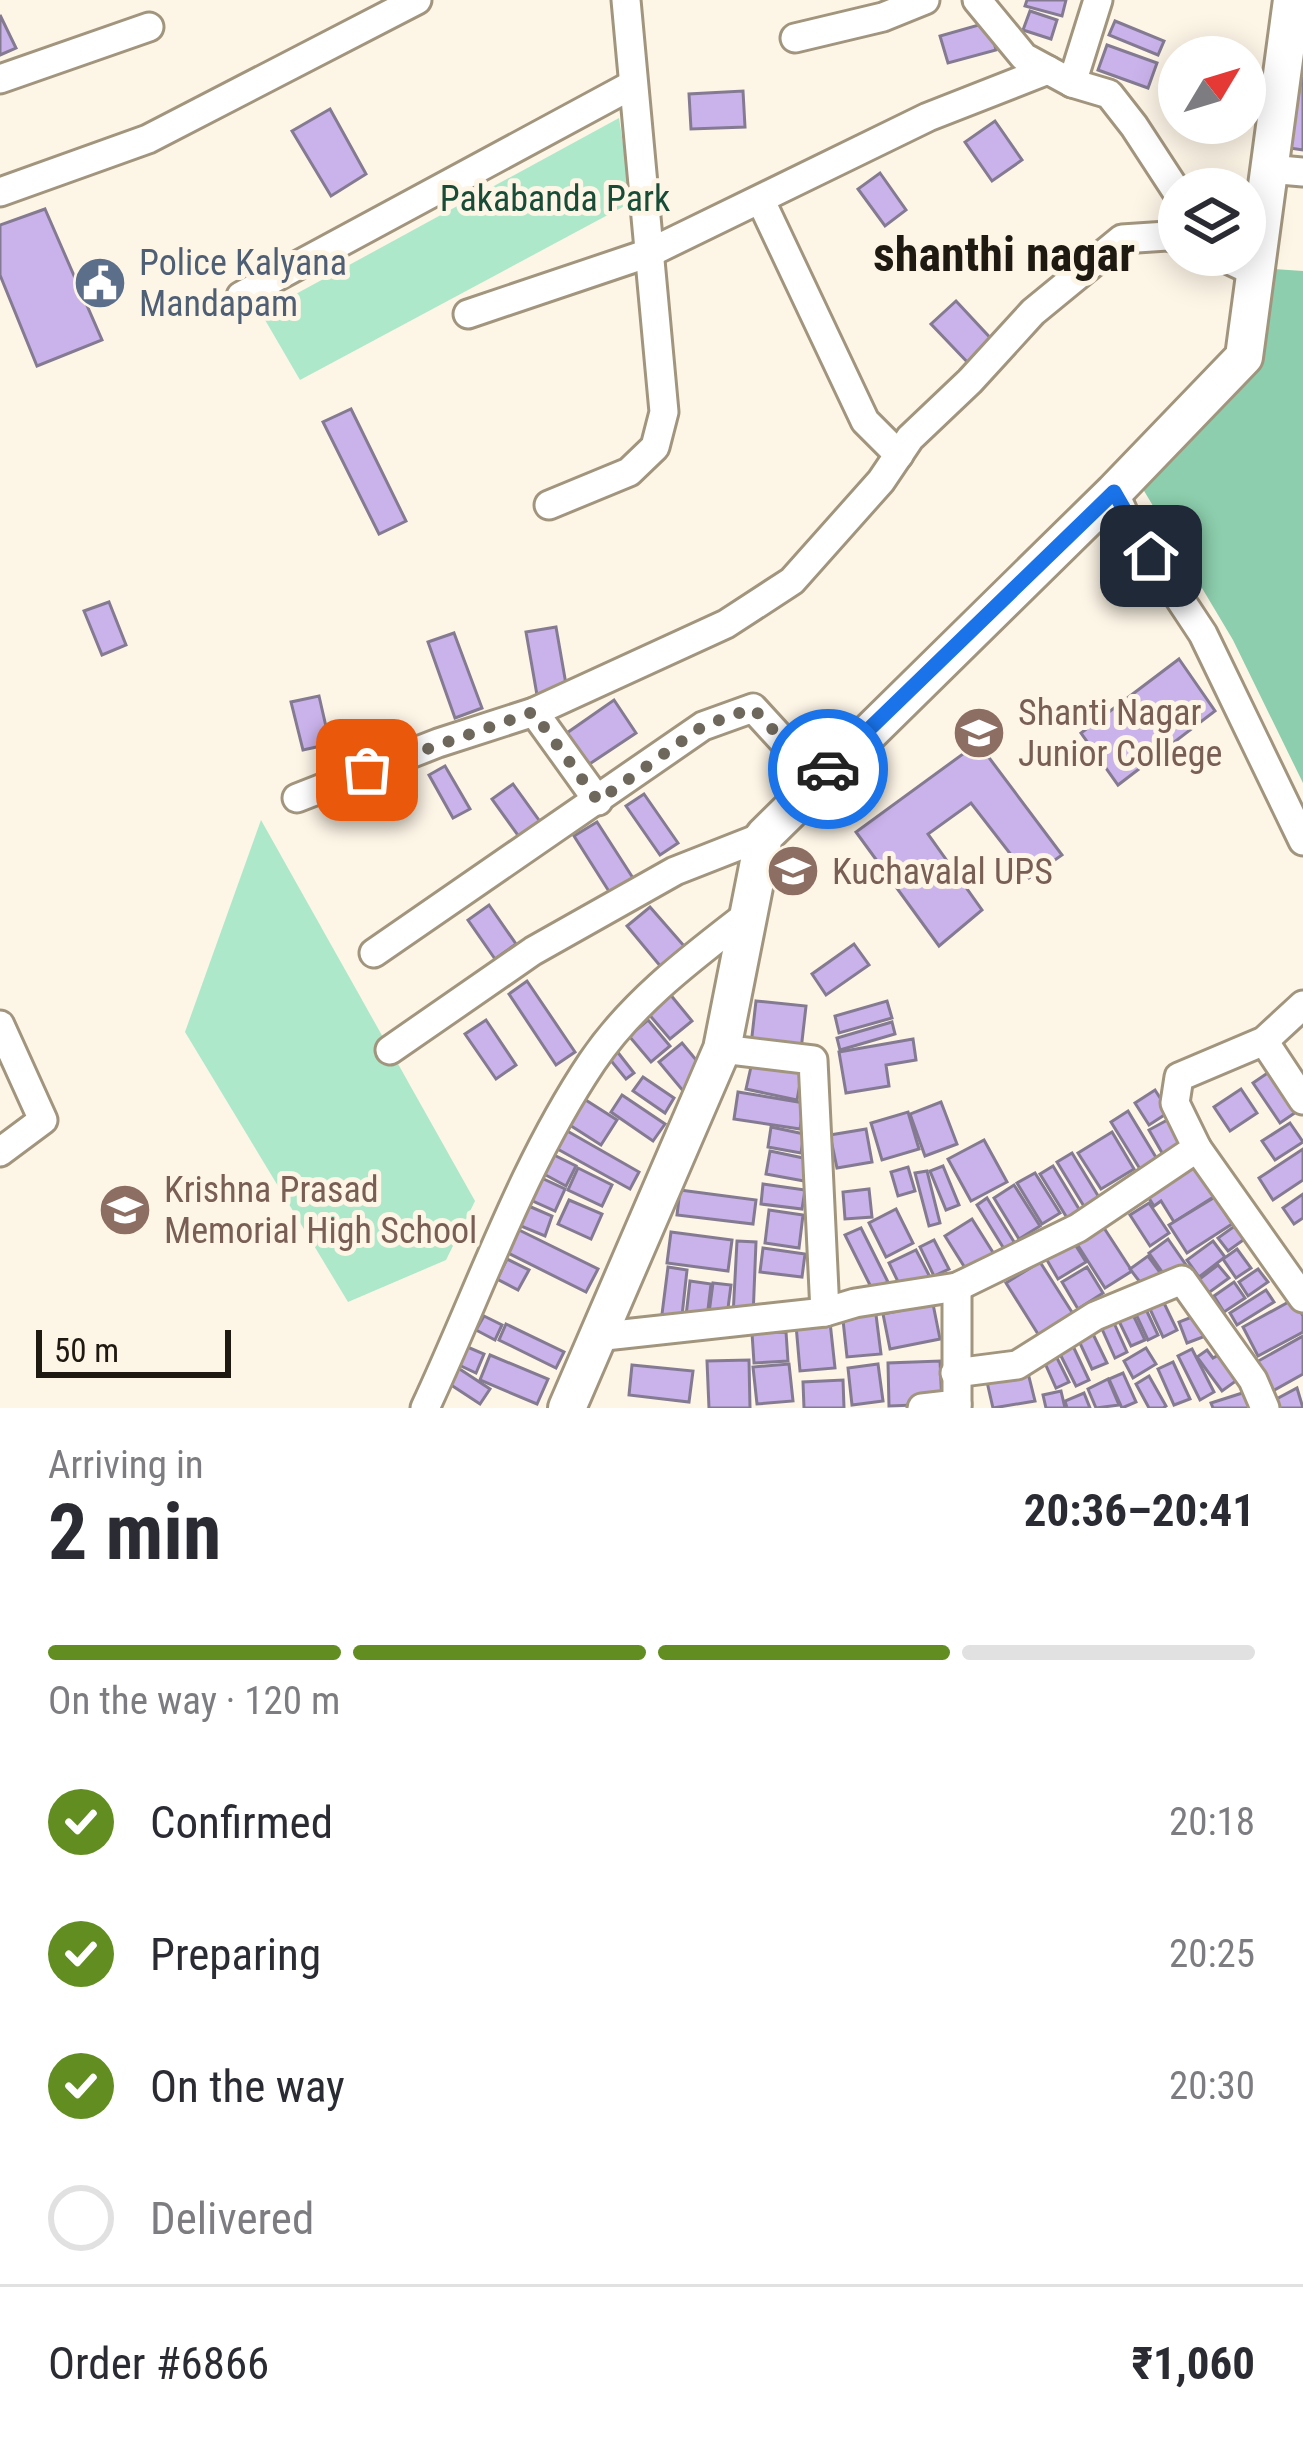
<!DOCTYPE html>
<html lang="en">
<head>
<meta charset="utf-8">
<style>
  body { margin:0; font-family:"Roboto Condensed",sans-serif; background:#f7f7f7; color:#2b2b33; height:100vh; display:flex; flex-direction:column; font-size:45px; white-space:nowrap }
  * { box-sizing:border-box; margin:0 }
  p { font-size:39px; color:#7c7c81 }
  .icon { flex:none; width:66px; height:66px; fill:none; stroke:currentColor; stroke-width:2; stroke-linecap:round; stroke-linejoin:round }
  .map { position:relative; height:1408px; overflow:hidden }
  .panel { display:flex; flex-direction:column; background:#fff; flex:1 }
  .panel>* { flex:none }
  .needle { width:78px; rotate:52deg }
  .tools { position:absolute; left:1158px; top:36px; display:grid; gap:24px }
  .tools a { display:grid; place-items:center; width:108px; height:108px; border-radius:50%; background:#fff; box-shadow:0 6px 30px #0003; font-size:60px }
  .scale { position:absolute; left:36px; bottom:30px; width:195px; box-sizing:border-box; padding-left:12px; border:6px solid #1f1a11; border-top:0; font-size:33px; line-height:42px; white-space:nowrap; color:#1f1a11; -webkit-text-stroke:9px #fdf5e6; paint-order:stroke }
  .pin { position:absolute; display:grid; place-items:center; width:102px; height:102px; color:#fff; margin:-51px; border-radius:24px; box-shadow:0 6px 18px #0006 }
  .courier { position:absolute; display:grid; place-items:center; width:120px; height:120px; margin:-60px; border:9px solid #1a73e8; border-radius:50%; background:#fff; color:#222; box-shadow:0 3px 15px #0007 }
  .head em { font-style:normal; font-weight:700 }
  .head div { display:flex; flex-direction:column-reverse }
  .head { display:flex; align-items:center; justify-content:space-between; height:204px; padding:0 48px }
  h1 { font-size:78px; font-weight:700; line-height:90px }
  .bar { display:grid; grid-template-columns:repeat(4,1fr); gap:18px 12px; align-content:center; height:144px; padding:0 48px }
  .bar i { height:15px; border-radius:9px; background:#e1e1e2 }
  .bar .on { background:#628e21 }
  .bar p { grid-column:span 4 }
  .line { display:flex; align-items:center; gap:30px; padding:0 48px; border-top:3px solid #e1e1e2 }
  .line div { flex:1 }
  ol { padding:0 48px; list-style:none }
  li { display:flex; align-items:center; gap:36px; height:132px }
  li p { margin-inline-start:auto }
  li .icon { padding:12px; border-radius:50%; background:#628e21; color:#fff; stroke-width:4 }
  li:last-child { color:#7c7c81 }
  li i { width:66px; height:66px; border:6px solid #e1e1e2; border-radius:50% }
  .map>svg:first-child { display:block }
  .green { fill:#ade8ca }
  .forest { fill:#8ccead }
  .building { fill:#cab3eb; stroke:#847b92; stroke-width:3 }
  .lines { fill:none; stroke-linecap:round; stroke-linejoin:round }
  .minor-casing { stroke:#a2957e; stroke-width:33 }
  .tertiary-casing { stroke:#a2957e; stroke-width:42 }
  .minor { stroke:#fff; stroke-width:27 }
  .tertiary { stroke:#fff; stroke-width:36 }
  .done { stroke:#6d675c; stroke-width:12; stroke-dasharray:0 21.6 }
  .route { stroke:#1a73e8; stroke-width:15 }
  .labels { text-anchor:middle; stroke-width:10; stroke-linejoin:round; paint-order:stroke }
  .park-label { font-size:36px; fill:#184c36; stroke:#fdf5e6 }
  .service-label { font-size:36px; fill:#4e5e75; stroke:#fdf5e6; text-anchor:start }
  .education-label { font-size:36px; fill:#785e54; stroke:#fdf5e6; text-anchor:start }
  .district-label { font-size:48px; font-weight:bold; fill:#1f1a11; stroke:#fdf5e6 }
</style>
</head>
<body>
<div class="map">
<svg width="1303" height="1408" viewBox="0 0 1303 1408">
  <rect width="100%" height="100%" fill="#fdf5e6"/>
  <g class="green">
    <path d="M619 118 632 202 300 380 261 313Z"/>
    <path d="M261 820 475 1201 446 1260 348 1302 185 1032Z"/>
  </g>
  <path class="forest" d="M1259 268 1303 271V783L1233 640 1134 474 1245 359Z"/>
  <g class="building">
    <path d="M1027 0H1066L1062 16 1025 6Z"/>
    <path d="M1030 11 1057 20 1051 39 1023 30Z"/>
    <path d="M0 15 16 48 0 55Z"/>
    <path d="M1115 21 1164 41 1158 55 1109 35Z"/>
    <path d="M989 22 996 50 948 63 940 36Z"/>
    <path d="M1107 45 1157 63 1148 88 1098 70Z"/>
    <path d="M1301 78H1303V150L1290 148Z"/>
    <path d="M743 91 745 127 691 129 689 94Z"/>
    <path d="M330 109 366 174 331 196 292 131Z"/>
    <path d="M995 121 1022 160 992 181 965 142Z"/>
    <path d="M880 173 906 210 885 226 858 189Z"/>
    <path d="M45 209 102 340 37 366 0 275V225Z"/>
    <path d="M956 301 996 344 971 366 931 324Z"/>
    <path d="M351 409 406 521 379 534 323 422Z"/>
    <path d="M109 602 126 645 102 655 84 611Z"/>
    <path d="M556 627 567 690 537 695 526 632Z"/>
    <path d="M454 633 482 708 455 718 428 642Z"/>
    <path d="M1179 659 1215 711 1118 785 1081 733Z"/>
    <path d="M319 696 330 744 303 750 291 702Z"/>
    <path d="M614 700 636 733 585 767 564 735Z"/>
    <path d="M978 743 1062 855 1029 878 971 803 928 834 982 910 939 946 856 832Z"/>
    <path d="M445 766 470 809 453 818 429 775Z"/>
    <path d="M513 784 546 830 525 845 492 799Z"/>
    <path d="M644 794 678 843 660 855 626 806Z"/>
    <path d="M597 822 633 878 610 893 574 836Z"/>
    <path d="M489 905 516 944 495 959 468 920Z"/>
    <path d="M650 907 685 947 661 967 627 926Z"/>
    <path d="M854 944 869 965 826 995 812 974Z"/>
    <path d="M527 981 575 1052 556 1065 509 994Z"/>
    <path d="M669 993 692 1021 670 1039 647 1012Z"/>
    <path d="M756 1001 806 1006 801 1050 751 1045Z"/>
    <path d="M887 1001 892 1018 839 1033 835 1016Z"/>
    <path d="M486 1020 516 1065 496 1079 465 1034Z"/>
    <path d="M648 1020 670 1046 651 1062 629 1036Z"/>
    <path d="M892 1022 895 1034 840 1050 837 1038Z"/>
    <path d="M913 1039 916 1060 886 1065 889 1086 846 1093 839 1052Z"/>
    <path d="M682 1043 707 1073 684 1092 659 1062Z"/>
    <path d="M616 1050 634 1073 626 1079 608 1057Z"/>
    <path d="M753 1058 803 1068 797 1100 746 1089Z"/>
    <path d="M1272 1070 1299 1110 1280 1123 1253 1083Z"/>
    <path d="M643 1077 674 1098 665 1113 633 1091Z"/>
    <path d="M1241 1089 1257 1113 1230 1131 1214 1107Z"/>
    <path d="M1155 1090 1169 1112 1149 1125 1135 1103Z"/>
    <path d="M738 1092 804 1103 800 1129 734 1119Z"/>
    <path d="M622 1095 665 1124 653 1141 611 1112Z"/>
    <path d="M581 1097 617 1120 601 1145 565 1122Z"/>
    <path d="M941 1102 957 1144 925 1156 910 1114Z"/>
    <path d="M1128 1111 1157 1159 1140 1169 1111 1122Z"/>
    <path d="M908 1112 919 1149 882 1160 871 1123Z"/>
    <path d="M1171 1118 1187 1145 1165 1158 1149 1130Z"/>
    <path d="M1290 1123 1303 1142 1275 1160 1262 1141Z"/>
    <path d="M771 1127 804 1134 801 1153 768 1147Z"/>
    <path d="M562 1128 639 1172 630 1189 552 1146Z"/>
    <path d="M866 1129 872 1162 837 1168 830 1135Z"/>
    <path d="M1112 1132 1134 1169 1101 1189 1078 1153Z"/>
    <path d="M984 1140 1007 1182 971 1201 948 1159Z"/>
    <path d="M1303 1149V1180L1273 1200 1259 1178Z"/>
    <path d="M770 1151 808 1159 804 1181 766 1174Z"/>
    <path d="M1072 1153 1100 1199 1085 1208 1057 1162Z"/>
    <path d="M552 1154 576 1166 566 1186 542 1173Z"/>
    <path d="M1195 1165 1215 1196 1174 1222 1161 1201 1154 1206 1147 1195Z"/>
    <path d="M943 1166 959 1205 946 1210 930 1171Z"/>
    <path d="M1053 1166 1082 1214 1069 1221 1040 1174Z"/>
    <path d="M908 1167 915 1191 898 1196 891 1172Z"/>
    <path d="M578 1168 612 1185 602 1206 568 1190Z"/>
    <path d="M927 1171 940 1223 929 1226 915 1173Z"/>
    <path d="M1035 1173 1060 1213 1042 1224 1017 1183Z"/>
    <path d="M535 1175 565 1189 555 1211 524 1197Z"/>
    <path d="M763 1184 805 1190 802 1209 761 1204Z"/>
    <path d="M1014 1185 1040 1226 1019 1239 994 1198Z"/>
    <path d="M869 1189 872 1217 845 1219 843 1192Z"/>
    <path d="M680 1190 756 1200 753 1224 677 1215Z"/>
    <path d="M1303 1194V1218L1294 1224 1283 1208Z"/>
    <path d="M1215 1197 1232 1224 1187 1253 1169 1225Z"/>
    <path d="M987 1198 1016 1245 1006 1252 977 1205Z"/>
    <path d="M569 1200 602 1214 591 1239 558 1224Z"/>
    <path d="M1149 1203 1169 1233 1150 1246 1130 1215Z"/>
    <path d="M524 1204 552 1216 545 1236 516 1224Z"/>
    <path d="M896 1209 913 1243 886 1257 869 1223Z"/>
    <path d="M769 1210 803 1215 799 1248 765 1243Z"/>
    <path d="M972 1219 994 1254 967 1271 945 1236Z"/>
    <path d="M1243 1220 1253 1233 1228 1251 1218 1238Z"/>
    <path d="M861 1228 888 1282 872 1289 845 1235Z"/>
    <path d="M1104 1228 1132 1271 1105 1288 1077 1244Z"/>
    <path d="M517 1229 598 1269 586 1292 506 1252Z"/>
    <path d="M671 1232 732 1240 728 1271 667 1263Z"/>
    <path d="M1071 1238 1086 1262 1058 1279 1044 1255Z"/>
    <path d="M1168 1239 1186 1265 1167 1279 1149 1253Z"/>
    <path d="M934 1240 949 1269 934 1276 920 1247Z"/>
    <path d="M737 1241 756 1242 753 1317 733 1316Z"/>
    <path d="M1213 1241 1225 1257 1199 1277 1187 1260Z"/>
    <path d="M763 1248 805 1254 802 1277 760 1272Z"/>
    <path d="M1237 1249 1251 1268 1236 1278 1223 1259Z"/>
    <path d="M916 1250 931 1279 903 1292 889 1263Z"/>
    <path d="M1148 1256 1164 1278 1146 1290 1130 1269Z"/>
    <path d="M507 1259 529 1270 518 1290 497 1279Z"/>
    <path d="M1040 1262 1077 1320 1043 1342 1006 1283Z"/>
    <path d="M1218 1265 1229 1278 1207 1294 1197 1281Z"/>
    <path d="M668 1267 687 1270 681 1325 661 1322Z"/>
    <path d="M1087 1267 1103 1293 1078 1309 1062 1282Z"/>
    <path d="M1258 1269 1268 1282 1248 1296 1239 1282Z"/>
    <path d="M690 1281 711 1284 707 1318 686 1316Z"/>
    <path d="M1234 1282 1245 1298 1224 1312 1214 1296Z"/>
    <path d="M713 1283 731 1285 727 1316 709 1313Z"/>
    <path d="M1266 1290 1274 1302 1237 1325 1230 1313Z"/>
    <path d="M1294 1299 1303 1316V1332L1258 1356 1243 1327Z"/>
    <path d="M1163 1301 1177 1330 1163 1337 1149 1307Z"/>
    <path d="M1143 1303 1158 1335 1148 1340 1133 1308Z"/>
    <path d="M933 1304 940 1339 890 1349 883 1314Z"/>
    <path d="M1128 1304 1145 1340 1131 1346 1114 1311Z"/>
    <path d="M875 1307 881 1354 847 1357 842 1311Z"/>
    <path d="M1202 1313 1211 1334 1187 1343 1179 1322Z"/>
    <path d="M484 1316 502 1325 495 1340 476 1330Z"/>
    <path d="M830 1322 835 1368 800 1371 796 1325Z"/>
    <path d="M1114 1323 1127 1352 1115 1358 1102 1329Z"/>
    <path d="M506 1324 564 1352 556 1368 499 1340Z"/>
    <path d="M786 1332 788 1361 754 1363 752 1333Z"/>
    <path d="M1092 1332 1107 1363 1092 1369 1078 1339Z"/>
    <path d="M1303 1336V1374L1269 1393 1253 1364Z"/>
    <path d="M1072 1344 1089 1380 1076 1386 1058 1350Z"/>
    <path d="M465 1346 484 1354 476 1373 457 1364Z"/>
    <path d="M1146 1348 1156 1364 1133 1378 1124 1361Z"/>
    <path d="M1192 1349 1214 1392 1200 1400 1178 1356Z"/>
    <path d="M1207 1350 1213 1358 1222 1353 1240 1378 1222 1391 1197 1357Z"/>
    <path d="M490 1355 548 1379 537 1404 480 1380Z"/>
    <path d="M1056 1356 1069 1382 1056 1388 1044 1361Z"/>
    <path d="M749 1360 750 1408H709L707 1361Z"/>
    <path d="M940 1361 942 1404 889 1406 888 1363Z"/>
    <path d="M1173 1362 1190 1399 1174 1405 1158 1369Z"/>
    <path d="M452 1364 490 1389 480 1404 442 1379Z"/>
    <path d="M789 1364 793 1401 757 1404 753 1367Z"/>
    <path d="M878 1364 883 1401 852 1405 848 1368Z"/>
    <path d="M632 1365 693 1371 689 1402 629 1395Z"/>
    <path d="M1028 1373 1035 1401 993 1408 987 1382Z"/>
    <path d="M1123 1373 1136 1402 1122 1408 1109 1379Z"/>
    <path d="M1149 1376 1166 1406 1163 1408H1149L1136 1384Z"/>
    <path d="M1108 1379 1119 1405 1096 1408 1088 1389Z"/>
    <path d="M843 1380 844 1408H804L803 1382Z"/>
    <path d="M1297 1388 1303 1408H1274L1271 1402Z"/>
    <path d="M1255 1389 1261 1408H1213L1211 1403Z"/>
    <path d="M1061 1391 1065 1408H1046L1043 1395Z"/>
    <path d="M1084 1393 1090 1408H1067L1065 1401Z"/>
  </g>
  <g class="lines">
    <g class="minor-casing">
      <g id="minor">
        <path d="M977 0 1024 57 1072 83 1109 94 1134 126 1179 195"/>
        <path d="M795 38 883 17 925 0"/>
        <path d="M0 79 149 27"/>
        <path d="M1072 83 1098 0"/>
        <path d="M1269 169 1303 172"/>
        <path d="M0 192 148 139 417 0"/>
        <path d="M761 201 865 421 899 455"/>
        <path d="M1219 255 1255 272"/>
        <path d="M241 296 632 85"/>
        <path d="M468 314 649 253 928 117 1048 70"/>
        <path d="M1114 492 1125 516 1203 634 1303 841"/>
        <path d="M549 505 629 472 655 447 664 412 626 0"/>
        <path d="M534 712 598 801"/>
        <path d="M297 798 438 743 534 712 726 624 792 581 881 481 910 438 970 381 1033 312 1122 239 1167 236 1179 239"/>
        <path d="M374 953 703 726 753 708 818 779"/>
        <path d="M0 1025 43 1120 0 1152"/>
        <path d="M1264 1041 1303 1100"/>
        <path d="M722 1049 813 1060 825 1312"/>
        <path d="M390 1050 533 951 675 871 764 836"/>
        <path d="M1197 1148 1303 1298"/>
        <path d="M596 1337 825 1312 855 1303 957 1287 1078 1228 1197 1148 1175 1103 1179 1077 1264 1041 1303 1005"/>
        <path d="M955 1373 1017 1365 1095 1316 1182 1280 1253 1380 1265 1408"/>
        <path d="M425 1408C479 1293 521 1168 592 1062 633 1001 693 957 751 912"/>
        <path d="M922 1408 957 1404"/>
        <path d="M957 1408V1287"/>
      </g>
    </g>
    <g class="tertiary-casing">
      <path id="tertiary" d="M567 1408 722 1049 764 836 1114 492 1244 357 1292 0"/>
    </g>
    <use href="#minor" class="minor"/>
    <use href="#tertiary" class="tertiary"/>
  </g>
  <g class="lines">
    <path class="done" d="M367 770 533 712 598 801 703 726 753 708 818 779 828 769"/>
    <path class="route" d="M828 769 1114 492 1151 556"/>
  </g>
  <defs>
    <g id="civic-disc" transform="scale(2.7)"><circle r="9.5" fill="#5c6f8a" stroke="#fdf5e6"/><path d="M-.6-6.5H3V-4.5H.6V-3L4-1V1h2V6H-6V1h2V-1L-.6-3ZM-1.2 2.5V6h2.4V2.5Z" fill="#fff"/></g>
    <g id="university-disc" transform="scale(2.7)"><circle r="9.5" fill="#8d6e63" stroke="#fdf5e6"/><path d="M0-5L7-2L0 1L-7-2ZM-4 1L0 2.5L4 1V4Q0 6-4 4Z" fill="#fff"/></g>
    <g id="school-disc" transform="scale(2.7)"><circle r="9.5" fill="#8d6e63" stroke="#fdf5e6"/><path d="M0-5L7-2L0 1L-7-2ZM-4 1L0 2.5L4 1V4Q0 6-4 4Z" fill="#fff"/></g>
  </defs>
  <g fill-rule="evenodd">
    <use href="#civic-disc" x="100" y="283"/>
    <use href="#university-disc" x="979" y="733"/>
    <use href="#school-disc" x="793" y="871"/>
    <use href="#school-disc" x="125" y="1210"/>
  </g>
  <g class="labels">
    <g class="park-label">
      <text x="555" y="211">Pakabanda Park</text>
    </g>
    <g class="service-label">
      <text x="139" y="275">Police Kalyana<tspan x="139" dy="41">Mandapam</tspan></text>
    </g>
    <g class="education-label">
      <text x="1018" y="725">Shanti Nagar<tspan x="1018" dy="41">Junior College</tspan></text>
      <text x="832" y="884">Kuchavalal UPS</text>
      <text x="164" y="1202">Krishna Prasad<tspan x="164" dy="41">Memorial High School</tspan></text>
    </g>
    <g class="district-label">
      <text x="1004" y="271">shanthi nagar</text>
    </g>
  </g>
</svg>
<div class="tools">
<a><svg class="needle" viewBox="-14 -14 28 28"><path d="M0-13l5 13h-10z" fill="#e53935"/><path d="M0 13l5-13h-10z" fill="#7c7c81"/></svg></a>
<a><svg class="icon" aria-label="layers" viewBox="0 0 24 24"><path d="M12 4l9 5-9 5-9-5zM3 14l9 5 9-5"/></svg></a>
</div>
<div class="scale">50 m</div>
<div class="pin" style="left:367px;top:770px;background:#ea580c"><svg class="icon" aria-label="bag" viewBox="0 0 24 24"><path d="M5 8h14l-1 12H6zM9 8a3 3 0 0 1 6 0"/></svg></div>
<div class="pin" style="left:1151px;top:556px;background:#1f2937"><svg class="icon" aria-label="home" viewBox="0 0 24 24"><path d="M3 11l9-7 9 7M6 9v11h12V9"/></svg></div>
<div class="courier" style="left:828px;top:769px"><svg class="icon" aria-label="car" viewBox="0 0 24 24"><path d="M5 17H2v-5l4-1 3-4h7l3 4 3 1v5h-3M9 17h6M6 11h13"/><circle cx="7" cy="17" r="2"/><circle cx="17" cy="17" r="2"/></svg></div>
</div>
<section class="panel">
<div class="head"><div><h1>2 min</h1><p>Arriving in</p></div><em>20:36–20:41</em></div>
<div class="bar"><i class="on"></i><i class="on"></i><i class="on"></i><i></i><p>On the way · 120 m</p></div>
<ol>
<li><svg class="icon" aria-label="check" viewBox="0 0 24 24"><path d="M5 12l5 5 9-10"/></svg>Confirmed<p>20:18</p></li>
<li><svg class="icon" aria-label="check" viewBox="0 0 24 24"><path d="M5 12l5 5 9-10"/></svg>Preparing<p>20:25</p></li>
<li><svg class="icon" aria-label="check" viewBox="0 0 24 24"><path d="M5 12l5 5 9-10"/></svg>On the way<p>20:30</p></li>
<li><i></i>Delivered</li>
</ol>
<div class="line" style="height:156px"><div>Order #6866</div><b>₹1,060</b></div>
</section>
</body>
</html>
